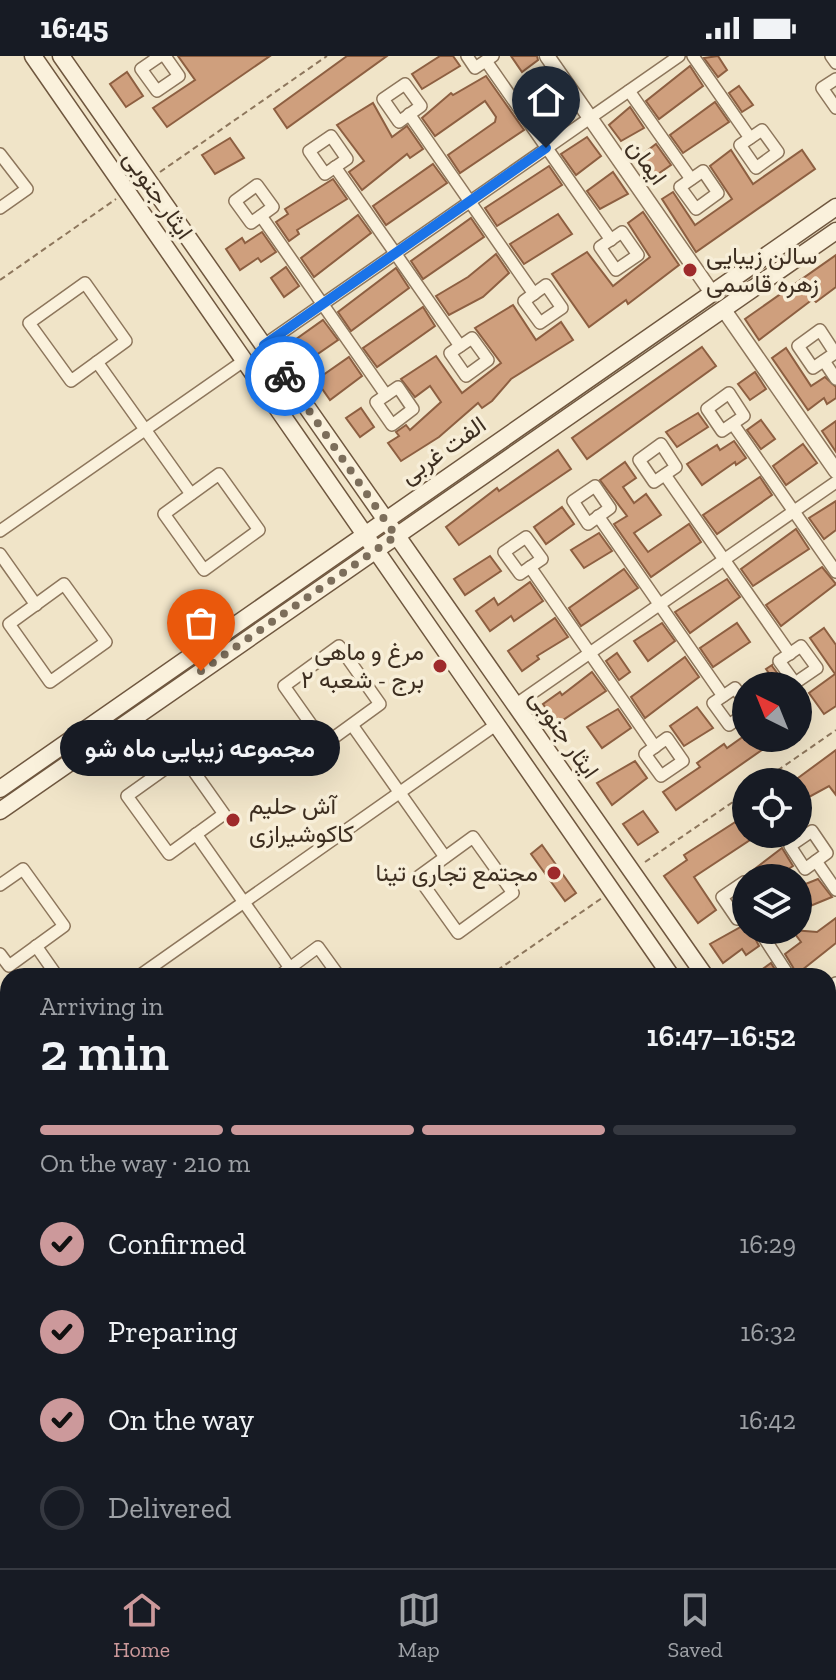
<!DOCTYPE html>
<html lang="en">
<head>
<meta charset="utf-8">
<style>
  body { margin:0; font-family:"Zilla Slab",Vazirmatn,serif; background:#20242c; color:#f1f3f6; height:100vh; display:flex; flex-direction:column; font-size:30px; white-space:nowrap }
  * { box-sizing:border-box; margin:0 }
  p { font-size:26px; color:#9ea1a6 }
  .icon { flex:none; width:44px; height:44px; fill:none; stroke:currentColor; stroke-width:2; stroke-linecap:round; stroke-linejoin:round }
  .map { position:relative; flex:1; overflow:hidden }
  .details { position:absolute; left:0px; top:912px; width:836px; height:600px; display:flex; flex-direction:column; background:#171b24; border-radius:24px 24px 0 0; box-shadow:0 8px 32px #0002 }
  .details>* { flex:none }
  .needle { width:52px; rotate:317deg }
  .tools { position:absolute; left:732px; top:616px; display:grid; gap:16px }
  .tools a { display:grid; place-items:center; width:80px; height:80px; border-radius:50%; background:#171b24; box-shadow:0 8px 32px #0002; font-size:40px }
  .pin { position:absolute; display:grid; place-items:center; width:68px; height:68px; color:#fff; margin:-82px -34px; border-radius:50% 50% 50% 0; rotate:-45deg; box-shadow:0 0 8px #0007 }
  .pin .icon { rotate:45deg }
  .courier { position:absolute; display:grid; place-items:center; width:80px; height:80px; margin:-40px; border:6px solid #1a73e8; border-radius:50%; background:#fff; color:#222; box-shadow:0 2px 10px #0007 }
  .bubble { position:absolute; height:56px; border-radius:28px; background:#171b24; box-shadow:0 8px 32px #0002; font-size:26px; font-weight:600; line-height:56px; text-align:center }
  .summary em { font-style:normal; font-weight:600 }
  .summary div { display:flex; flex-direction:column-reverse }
  .summary { display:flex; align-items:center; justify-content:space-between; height:136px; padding:0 40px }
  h1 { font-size:52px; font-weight:600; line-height:60px }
  .bar { display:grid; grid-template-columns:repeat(4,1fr); gap:12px 8px; align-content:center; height:96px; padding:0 40px }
  .bar i { height:10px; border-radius:6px; background:#363941 }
  .bar .current { background:#cc999b }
  .bar p { grid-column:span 4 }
  ol { padding:0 40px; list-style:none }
  li { display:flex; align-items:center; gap:24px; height:88px }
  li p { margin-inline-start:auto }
  li .icon { padding:8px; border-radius:50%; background:#cc999b; color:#111; stroke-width:4 }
  li:last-child { color:#9ea1a6 }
  li i { width:44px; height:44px; border:4px solid #363941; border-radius:50% }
  .status { display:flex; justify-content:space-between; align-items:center; height:56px; padding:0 40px; background:#171b24; direction:ltr }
  .status svg { height:22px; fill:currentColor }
  .dock { display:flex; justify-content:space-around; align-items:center; height:112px; border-top:2px solid #363941; background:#171b24; font-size:22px; color:#9ea1a6 }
  .dock a { display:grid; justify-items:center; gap:4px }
  .dock .current { color:#cc999b }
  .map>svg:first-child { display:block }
  .green { fill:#c9cf9b }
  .building { fill:#cf9f7d; stroke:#8d5f41; stroke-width:2 }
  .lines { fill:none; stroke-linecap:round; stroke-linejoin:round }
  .minor-casing { stroke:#8d765c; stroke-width:14 }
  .tertiary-casing { stroke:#8d765c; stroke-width:17 }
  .secondary-casing { stroke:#6f573f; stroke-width:19 }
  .path { stroke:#8d765c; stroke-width:2; stroke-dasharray:6 4; stroke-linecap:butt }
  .minor { stroke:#faf1dc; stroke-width:11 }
  .tertiary { stroke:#faf1dc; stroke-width:14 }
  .secondary { stroke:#faf1dc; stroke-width:16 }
  .done { stroke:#7c6e5b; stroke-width:8; stroke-dasharray:0 14.4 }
  .route { stroke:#1a73e8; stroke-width:10 }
  .poi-dot { fill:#9e2a2b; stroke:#f7eed8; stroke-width:3 }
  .labels { text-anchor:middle; stroke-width:7; stroke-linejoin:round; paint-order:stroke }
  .street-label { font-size:24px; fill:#3d2e20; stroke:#f7eed8 }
  .poi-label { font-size:24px; fill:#3d2e20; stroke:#f7eed8; text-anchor:start }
</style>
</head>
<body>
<div class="status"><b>16:45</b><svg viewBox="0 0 49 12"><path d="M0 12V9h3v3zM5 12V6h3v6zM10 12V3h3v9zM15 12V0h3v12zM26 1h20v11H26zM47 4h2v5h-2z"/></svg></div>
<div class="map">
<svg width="836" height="1512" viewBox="0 0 836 1512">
  <rect width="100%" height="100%" fill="#f0e4c8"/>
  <path class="green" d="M836 1471V1512H777L788 1504H828V1476Z"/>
  <g class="building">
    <path d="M178 0H270L167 71 153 52 195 24Z"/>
    <path d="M347 0H387L287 72 274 53Z"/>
    <path d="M440 0H453L460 10 422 33 412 18Z"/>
    <path d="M511 0H537L538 4 522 16Z"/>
    <path d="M718 0 727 14 718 21 704 2Z"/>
    <path d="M690 10 703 30 659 63 646 45Z"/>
    <path d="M127 16 143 40 126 51 110 28Z"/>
    <path d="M486 20 524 74 460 117 448 99 495 66 496 61 485 45 435 80 422 62 451 37 453 39Z"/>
    <path d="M553 27 565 44 538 65 524 44Z"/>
    <path d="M739 30 753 49 742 56 729 37Z"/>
    <path d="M715 46 729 66 683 97 670 79Z"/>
    <path d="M373 47 392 81 407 70 423 93 410 102 407 98 362 134 349 116 364 105 337 69Z"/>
    <path d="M630 51 644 72 621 85 609 69Z"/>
    <path d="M587 81 601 100 576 119 561 98Z"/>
    <path d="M230 82 244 102 215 118 202 99Z"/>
    <path d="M656 88 671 109 649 124 635 104Z"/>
    <path d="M731 94 753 128 802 94 815 113 696 196 662 143 673 136 695 169 715 155 732 143 710 110Z"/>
    <path d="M433 108 447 127 386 169 373 150Z"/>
    <path d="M549 110 562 129 497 170 485 152Z"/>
    <path d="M613 116 628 138 600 153 587 135Z"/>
    <path d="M333 123 347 143 297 174 299 178 289 185 276 166 288 158 285 153Z"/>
    <path d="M643 156 679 209 628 248 626 244 589 271 552 218 587 196 613 230 650 201 628 167Z"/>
    <path d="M558 158 572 178 524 208 510 188Z"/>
    <path d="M358 159 371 177 314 221 301 202Z"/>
    <path d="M471 162 484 181 423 223 411 205Z"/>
    <path d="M262 176 276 196 261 206 258 202 240 214 226 193 242 182 245 187Z"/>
    <path d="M496 198 509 217 483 241 449 259 436 240 468 221Z"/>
    <path d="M836 199V231L816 246 813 243 759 284 745 263Z"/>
    <path d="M286 211 299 230 284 241 271 222Z"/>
    <path d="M396 212 409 232 351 275 338 256Z"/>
    <path d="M513 249 536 284 561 266 573 284 511 323 492 345 482 352 478 347 439 381 401 405 388 387 399 380 396 376 406 369 410 374 441 346 430 330 415 341 401 323 436 300 462 337 501 307 475 272Z"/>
    <path d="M423 251 435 270 377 311 363 292Z"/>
    <path d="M323 264 338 284 306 306 292 286Z"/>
    <path d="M702 291 716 310 587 403 572 382Z"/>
    <path d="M786 292 811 330 825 321 836 331V342L827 348 824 342 808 354 772 302Z"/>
    <path d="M349 301 362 320 330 344 316 324Z"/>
    <path d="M755 316 766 333 750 344 738 328Z"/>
    <path d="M361 352 374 371 360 381 346 362Z"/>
    <path d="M698 357 708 371 677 391 666 376Z"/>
    <path d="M761 364 775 383 761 393 747 374Z"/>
    <path d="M836 365V396L822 375Z"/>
    <path d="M734 385 746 402 736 409 735 406 702 429 687 408 717 389 720 394Z"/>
    <path d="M803 388 817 407 786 429 773 410Z"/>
    <path d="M558 394 571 413 459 489 446 471 497 432 499 435Z"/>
    <path d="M625 406 636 422 623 431 634 447 646 438 661 459 634 477 648 496 689 468 701 486 651 521 614 468 627 460 600 424Z"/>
    <path d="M760 421 772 439 717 478 703 459Z"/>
    <path d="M836 445V474L824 483 809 462Z"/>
    <path d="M562 451 574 468 546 488 534 471Z"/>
    <path d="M796 473 809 493 753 530 741 513Z"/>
    <path d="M599 477 612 495 584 512 571 494Z"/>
    <path d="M490 500 501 515 465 539 454 523Z"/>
    <path d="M822 511 836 528 781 570 766 549Z"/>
    <path d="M624 513 638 532 581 570 569 552Z"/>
    <path d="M727 523 740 541 690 577 675 556Z"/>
    <path d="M530 526 543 545 514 565 511 560 490 575 476 555 494 542 498 549Z"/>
    <path d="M555 562 568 581 537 600 539 603 522 615 508 595Z"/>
    <path d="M662 567 675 585 648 605 634 585Z"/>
    <path d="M737 567 750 586 713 611 700 592Z"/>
    <path d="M824 572 836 589V650L824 658 809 637 835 618 810 582Z"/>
    <path d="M617 597 630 616 619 624 606 605Z"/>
    <path d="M685 601 699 621 645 662 631 641Z"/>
    <path d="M772 609V610L787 630H778L766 613Z"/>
    <path d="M592 616 606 635 557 668 543 648 560 636 562 639Z"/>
    <path d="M697 651 713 672 684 690 670 670Z"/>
    <path d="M618 653 631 672 602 692 587 671Z"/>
    <path d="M744 680 779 682 676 754 663 736 700 711 697 707 724 688 727 692Z"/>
    <path d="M836 694V739L829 730 798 747V722Z"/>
    <path d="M635 705 647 722 612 749 597 727Z"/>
    <path d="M643 755 658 776 638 789 623 768Z"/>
    <path d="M740 763 746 778 753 782 694 821 716 854 698 867 664 820 687 804 684 799Z"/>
    <path d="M542 789 576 837 565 845 531 798Z"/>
    <path d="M782 792 793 810 775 822H752L748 818Z"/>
    <path d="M818 823 832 841 798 855V831Z"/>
    <path d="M836 862V887L797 918 785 898 801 886 792 874 817 876Z"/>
    <path d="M746 868V874H751L759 890 746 899 742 893 723 907 710 888Z"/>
    <path d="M771 907 779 920H753Z"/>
  </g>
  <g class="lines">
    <g class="minor-casing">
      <g id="minor">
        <path d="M160 0 141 13 157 35 179 20 165 0"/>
        <path d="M467 0 475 12 493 0"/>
        <path d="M693 0 750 82"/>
        <path d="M831 0 836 7"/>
        <path d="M486 5 611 184"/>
        <path d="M836 23 822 32 836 52"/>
        <path d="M405 28 421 50 399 66 383 43Z"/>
        <path d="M629 35 691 123"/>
        <path d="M409 58 534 238"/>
        <path d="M762 74 778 96 756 112 740 89Z"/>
        <path d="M331 80 347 103 325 118 309 95Z"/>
        <path d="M0 98 27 133 0 152"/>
        <path d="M335 111 460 290"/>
        <path d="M703 115 718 137 696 153 680 131Z"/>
        <path d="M257 129 273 151 251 167 235 145Z"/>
        <path d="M261 160 386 339"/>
        <path d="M622 176 638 199 616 214 600 191Z"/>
        <path d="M85 227 126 285 71 325 29 267Z"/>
        <path d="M546 229 562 252 540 267 524 245Z"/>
        <path d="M820 274 835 297 813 312 798 290Z"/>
        <path d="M472 282 488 304 466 320 450 297Z"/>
        <path d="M264 289 679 0"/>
        <path d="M824 305 836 323"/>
        <path d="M97 306 191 438"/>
        <path d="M398 331 413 353 392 369 376 346Z"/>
        <path d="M729 337 744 360 722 375 707 353Z"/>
        <path d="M733 368 836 516"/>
        <path d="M661 388 676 411 654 426 639 404Z"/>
        <path d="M219 418 259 474 204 514 164 458Z"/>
        <path d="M665 419 790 598"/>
        <path d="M595 430 610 452 588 468 573 445Z"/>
        <path d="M598 460 723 640"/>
        <path d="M0 475 245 304"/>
        <path d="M526 481 542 503 520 518 504 496Z"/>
        <path d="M0 498 36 549"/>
        <path d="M530 511 655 691"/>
        <path d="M64 528 106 586 50 626 9 568Z"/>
        <path d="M339 590 380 648 325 688 284 630Z"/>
        <path d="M801 590 817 612 795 627 779 605Z"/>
        <path d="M746 647 735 632 713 647 729 669 746 657"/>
        <path d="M515 649 836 426"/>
        <path d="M352 669 445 801"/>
        <path d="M667 682 683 705 661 720 645 698Z"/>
        <path d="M183 700 224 758 169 798 127 740Z"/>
        <path d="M812 775 827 797 805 813 790 790Z"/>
        <path d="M196 778 290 912"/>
        <path d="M473 781 513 837 458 877 418 821Z"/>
        <path d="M816 805 836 834"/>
        <path d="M0 829 23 813 64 870 9 910 0 898"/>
        <path d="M746 829 744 826 722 841 737 863 746 857"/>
        <path d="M759 874 789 920"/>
        <path d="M36 890 57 920"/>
        <path d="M139 920 497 668"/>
        <path d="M279 920 318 891 339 920"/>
        <path d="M828 932 836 927"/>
        <path d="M828 975 836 986"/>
        <path d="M0 1017 8 1012"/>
        <path d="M0 1027 8 1039"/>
        <path d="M0 1149 8 1160"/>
        <path d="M828 1177 836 1171"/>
        <path d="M0 1201 8 1195"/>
        <path d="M0 1408 8 1403"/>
        <path d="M174 1512 186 1504"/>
        <path d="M352 1512 363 1504"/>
      </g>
    </g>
    <g class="tertiary-casing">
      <g id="tertiary">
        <path d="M547 0 712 237"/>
        <path d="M724 254 836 415"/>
        <path d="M0 1429 8 1441"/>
        <path d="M0 1470 8 1481"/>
        <path d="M24 1504 29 1512"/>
        <path d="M53 1504 58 1512"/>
      </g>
    </g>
    <g class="secondary-casing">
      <g id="secondary">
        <path d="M33 0 671 920"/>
        <path d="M61 0 705 920"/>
        <path d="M0 733 836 151"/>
        <path d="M0 755 836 175"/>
        <path d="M828 1096 836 1108"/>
        <path d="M828 1141 836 1152"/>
        <path d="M828 1323 836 1318"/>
        <path d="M828 1355 836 1349"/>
        <path d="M559 1512 570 1504"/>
        <path d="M602 1512 614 1504"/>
      </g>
    </g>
    <g class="path">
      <path d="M160 116 327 0"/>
      <path d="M0 224 116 143"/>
      <path d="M761 726 836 674"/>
      <path d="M645 806 746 737"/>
      <path d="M489 920 602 842"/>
      <path d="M0 1258 8 1252"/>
    </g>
    <use href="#minor" class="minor"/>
    <use href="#tertiary" class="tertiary"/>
    <use href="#secondary" class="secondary"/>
  </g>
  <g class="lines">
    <path class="done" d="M201 615 396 480 285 320"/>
    <path class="route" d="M285 320 264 289 546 92"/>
  </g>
  <g class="poi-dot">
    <circle cx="690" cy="214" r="8"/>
    <circle cx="440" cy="610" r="8"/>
    <circle cx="233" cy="764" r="8"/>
    <circle cx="554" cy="817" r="8"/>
  </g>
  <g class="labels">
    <g class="street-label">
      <text transform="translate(647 106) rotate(55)" y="8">ایمان</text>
      <text transform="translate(158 139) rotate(55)" y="8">ایثار جنوبی</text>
      <text transform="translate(443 394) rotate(-35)" y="8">الفت غربی</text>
      <text transform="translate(564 678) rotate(55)" y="8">ایثار جنوبی</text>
    </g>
    <g class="poi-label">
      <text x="706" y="208">سالن زیبایی<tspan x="706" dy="28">زهره قاسمی</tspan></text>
      <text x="424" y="604" text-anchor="end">مرغ و ماهی<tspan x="424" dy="28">برج - شعبه ۲</tspan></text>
      <text x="249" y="758">آش حلیم<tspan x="249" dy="28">کاکوشیرازی</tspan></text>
      <text x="538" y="825" text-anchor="end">مجتمع تجاری تینا</text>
    </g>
  </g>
</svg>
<div class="tools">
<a><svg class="needle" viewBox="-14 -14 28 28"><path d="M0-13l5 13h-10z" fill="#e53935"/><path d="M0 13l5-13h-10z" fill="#9ea1a6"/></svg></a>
<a><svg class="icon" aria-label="locate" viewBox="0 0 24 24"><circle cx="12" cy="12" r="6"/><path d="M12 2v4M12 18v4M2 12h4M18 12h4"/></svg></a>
<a><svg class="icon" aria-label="layers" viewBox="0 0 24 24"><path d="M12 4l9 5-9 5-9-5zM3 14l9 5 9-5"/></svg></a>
</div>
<div class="pin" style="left:201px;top:615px;background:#ea580c"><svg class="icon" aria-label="bag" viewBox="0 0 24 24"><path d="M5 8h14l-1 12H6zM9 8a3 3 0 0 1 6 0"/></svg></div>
<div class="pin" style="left:546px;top:92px;background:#1f2937"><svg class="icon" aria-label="home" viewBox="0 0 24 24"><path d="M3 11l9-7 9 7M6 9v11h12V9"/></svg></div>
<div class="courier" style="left:285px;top:320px"><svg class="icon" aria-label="bike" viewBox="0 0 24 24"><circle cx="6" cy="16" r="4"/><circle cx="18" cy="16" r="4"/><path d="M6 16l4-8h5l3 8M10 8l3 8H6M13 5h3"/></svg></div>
<div class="bubble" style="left:60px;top:664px;width:280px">مجموعه زیبایی ماه شو</div>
<section class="details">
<div class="summary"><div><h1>2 min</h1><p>Arriving in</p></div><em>16:47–16:52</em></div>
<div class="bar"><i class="current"></i><i class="current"></i><i class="current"></i><i></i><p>On the way · 210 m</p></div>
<ol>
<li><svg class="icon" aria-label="check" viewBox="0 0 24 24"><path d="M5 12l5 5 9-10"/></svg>Confirmed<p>16:29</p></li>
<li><svg class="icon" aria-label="check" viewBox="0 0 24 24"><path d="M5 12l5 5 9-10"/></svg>Preparing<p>16:32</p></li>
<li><svg class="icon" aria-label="check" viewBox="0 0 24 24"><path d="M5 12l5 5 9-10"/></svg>On the way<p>16:42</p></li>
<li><i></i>Delivered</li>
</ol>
</section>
</div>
<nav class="dock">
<a class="current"><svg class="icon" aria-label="home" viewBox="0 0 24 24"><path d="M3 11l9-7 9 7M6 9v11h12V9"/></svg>Home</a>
<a><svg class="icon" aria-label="map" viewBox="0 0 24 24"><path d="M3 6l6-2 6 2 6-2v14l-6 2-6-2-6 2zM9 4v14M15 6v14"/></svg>Map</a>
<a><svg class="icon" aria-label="saved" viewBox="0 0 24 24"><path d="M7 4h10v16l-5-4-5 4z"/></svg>Saved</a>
</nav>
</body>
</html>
